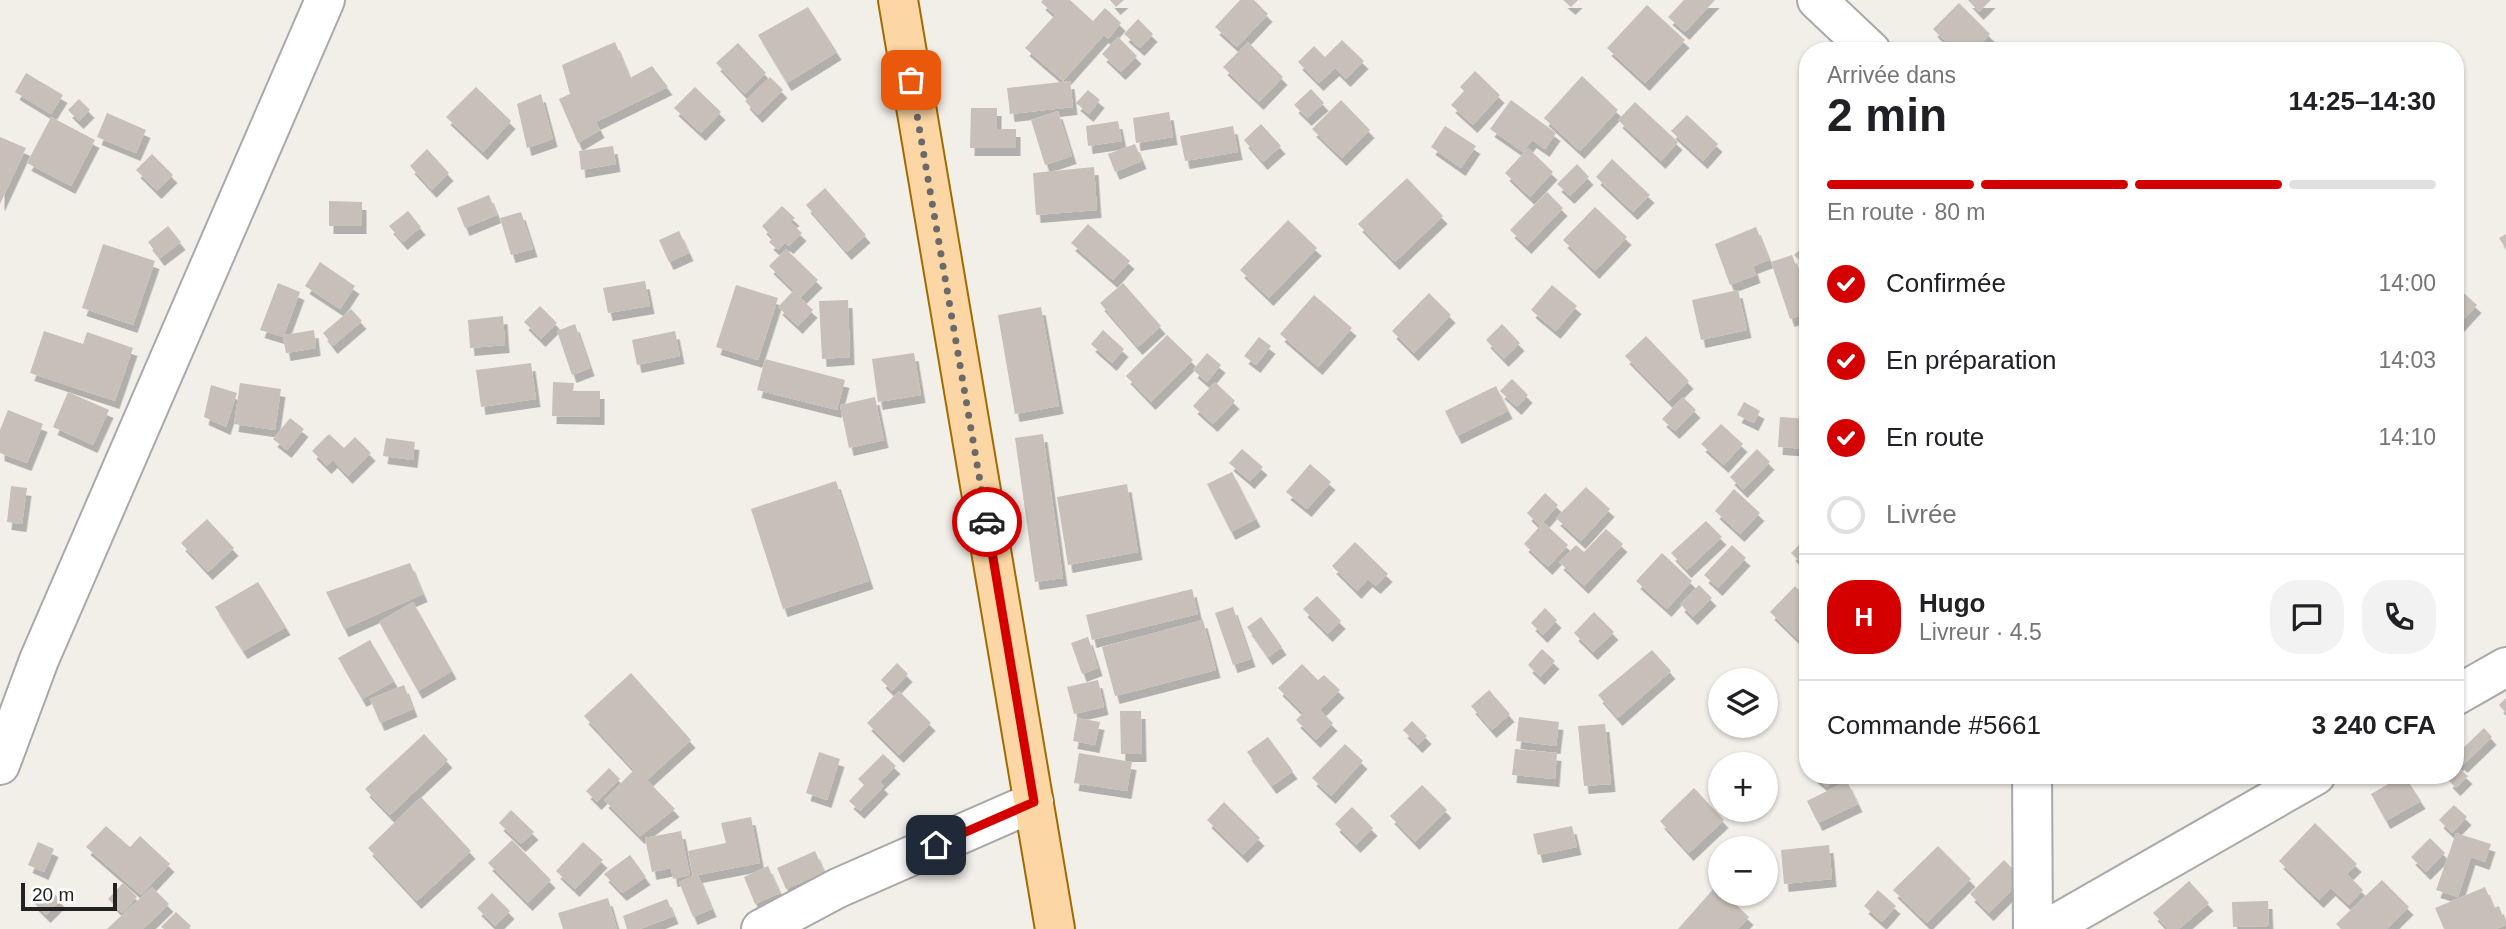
<!DOCTYPE html>
<html lang="fr">
<head>
<meta charset="utf-8">
<style>
  body { margin:0; font-family:Arial,sans-serif; background:#f2f2f2; color:#202124; height:100vh; display:flex; flex-direction:column; font-size:26px; white-space:nowrap }
  * { box-sizing:border-box; margin:0 }
  p { font-size:23px; color:#757577 }
  .icon { flex:none; width:38px; height:38px; fill:none; stroke:currentColor; stroke-width:2; stroke-linecap:round; stroke-linejoin:round }
  .map { position:relative; flex:1; overflow:hidden }
  .side { position:absolute; left:1799px; top:42px; width:665px; height:742px; display:flex; flex-direction:column; background:#fff; border-radius:28px; box-shadow:0 2px 5px #0004 }
  .side>* { flex:none }
  .controls { position:absolute; left:1708px; top:668px; display:grid; gap:14px }
  .controls a { display:grid; place-items:center; width:70px; height:70px; border-radius:50%; background:#fff; box-shadow:0 2px 5px #0004; font-size:35px }
  .scale { position:absolute; left:21px; bottom:18px; width:96px; box-sizing:border-box; padding-left:7px; border:4px solid #222; border-top:0; font-size:19px; line-height:24px; white-space:nowrap; color:#222; -webkit-text-stroke:5px #fff; paint-order:stroke }
  .pin { position:absolute; display:grid; place-items:center; width:60px; height:60px; color:#fff; margin:-30px; border-radius:14px; box-shadow:0 4px 10px #0006 }
  .courier { position:absolute; display:grid; place-items:center; width:70px; height:70px; margin:-35px; border:5px solid #d40000; border-radius:50%; background:#fff; color:#222; box-shadow:0 2px 9px #0007 }
  .head em { font-style:normal; font-weight:700 }
  .head div { display:flex; flex-direction:column-reverse }
  .head { display:flex; align-items:center; justify-content:space-between; height:119px; padding:0 28px }
  h1 { font-size:46px; font-weight:700; line-height:52px }
  .bar { display:grid; grid-template-columns:repeat(4,1fr); gap:10px 7px; align-content:center; height:84px; padding:0 28px }
  .bar i { height:9px; border-radius:5px; background:#e0e0e0 }
  .bar .selected { background:#d40000 }
  .bar p { grid-column:span 4 }
  .line { display:flex; align-items:center; gap:18px; padding:0 28px; border-top:2px solid #e0e0e0 }
  .line div { flex:1 }
  .round { display:grid; place-items:center; flex:none; width:74px; height:74px; border-radius:28px; background:#f2f2f2 }
  ol { padding:0 28px; list-style:none }
  li { display:flex; align-items:center; gap:21px; height:77px }
  li p { margin-inline-start:auto }
  li .icon { padding:7px; border-radius:50%; background:#d40000; color:#fff; stroke-width:4 }
  li:last-child { color:#757577 }
  li i { width:38px; height:38px; border:4px solid #e0e0e0; border-radius:50% }
  .map>svg:first-child { display:block }
  .building { fill:#c7bfb8; filter:url(#shadow) }
  .lines { fill:none; stroke-linecap:round; stroke-linejoin:round }
  .minor-casing { stroke:#a9a9a9; stroke-width:42 }
  .major-casing { stroke:#a06b00; stroke-width:42 }
  .minor { stroke:#fff; stroke-width:38 }
  .major { stroke:#fcd6a4; stroke-width:38 }
  .done { stroke:#6b6a68; stroke-width:7; stroke-dasharray:0 12.6 }
  .route { stroke:#d40000; stroke-width:9 }
</style>
</head>
<body>
<div class="map">
<svg width="2506" height="929" viewBox="0 0 2506 929">
  <defs>
    <filter id="shadow"><feDropShadow dx="4.5" dy="8" stdDeviation="0" flood-color="#0004"/></filter>
  </defs>
  <rect width="100%" height="100%" fill="#f2efe9"/>
  <g class="building">
    <path d="M1043 0H1070L1093 21 1105 8 1121 23 1108 39 1104 35 1063 81 1025 48 1055 15 1041 2Z"/>
    <path d="M1110 0H1124L1116 7Z"/>
    <path d="M1240 0H1254L1268 14 1237 47 1215 27Z"/>
    <path d="M1563 0H1578L1571 7Z"/>
    <path d="M1684 0H1715L1685 32 1668 17Z"/>
    <path d="M1968 0H1991L1979 12Z"/>
    <path d="M1959 3 1990 34 1974 51H1955L1933 29Z"/>
    <path d="M1647 5 1685 40 1645 83 1607 48Z"/>
    <path d="M808 7 837 52 787 83 758 35Z"/>
    <path d="M1138 19 1153 34 1140 48 1124 34Z"/>
    <path d="M1118 37 1137 56 1121 72 1102 54Z"/>
    <path d="M1342 40 1364 61 1346 79 1335 68 1319 83 1298 62 1314 46 1325 57Z"/>
    <path d="M615 42 630 78 652 66 668 87 596 122 600 130 578 143 559 99 570 94 562 65Z"/>
    <path d="M1248 42 1283 77 1259 102 1223 67Z"/>
    <path d="M738 43 766 73 745 94 716 63Z"/>
    <path d="M1475 71 1500 95 1473 125 1451 105 1464 91 1460 87Z"/>
    <path d="M26 73 63 95 51 114 15 92Z"/>
    <path d="M1582 76 1618 110 1580 151 1544 118Z"/>
    <path d="M770 77 783 90 758 115 745 101Z"/>
    <path d="M1070 81 1073 107 1010 114 1007 88Z"/>
    <path d="M476 87 511 121 483 152 446 117Z"/>
    <path d="M695 87 721 112 701 133 674 108Z"/>
    <path d="M1311 89 1324 103 1307 118 1294 105Z"/>
    <path d="M1088 90 1100 100 1089 114 1076 103Z"/>
    <path d="M541 94 553 139 527 148 517 104Z"/>
    <path d="M79 99 90 110 79 121 68 110Z"/>
    <path d="M1341 100 1370 130 1342 158 1312 129Z"/>
    <path d="M1511 100 1556 133 1545 149 1532 140 1523 152 1490 129Z"/>
    <path d="M1635 102 1678 142 1661 161 1618 120Z"/>
    <path d="M971 108H997V129H1016V148H970Z"/>
    <path d="M1058 111 1072 156 1045 165 1031 120Z"/>
    <path d="M1169 112 1173 137 1136 143 1133 118Z"/>
    <path d="M107 113 146 130 136 153 97 137Z"/>
    <path d="M1687 115 1718 144 1703 161 1671 131Z"/>
    <path d="M51 117 95 140 71 186 27 163Z"/>
    <path d="M1118 121 1122 141 1088 146 1086 126Z"/>
    <path d="M1261 124 1281 146 1263 162 1244 140Z"/>
    <path d="M1233 126 1238 152 1185 161 1180 136Z"/>
    <path d="M1445 126 1476 146 1461 168 1431 147Z"/>
    <path d="M0 137 26 148 0 204Z"/>
    <path d="M1135 144 1142 161 1115 172 1108 154Z"/>
    <path d="M613 146 616 164 581 170 579 151Z"/>
    <path d="M1528 148 1553 172 1530 197 1505 173Z"/>
    <path d="M427 149 449 173 432 190 410 166Z"/>
    <path d="M152 154 173 175 157 191 136 170Z"/>
    <path d="M1612 159 1650 195 1633 212 1596 177Z"/>
    <path d="M1577 164 1589 177 1570 196 1557 184Z"/>
    <path d="M1094 167 1097 210 1036 215 1033 173Z"/>
    <path d="M1407 178 1443 216 1395 262 1358 224Z"/>
    <path d="M825 188 866 235 847 252 806 205Z"/>
    <path d="M1547 192 1563 208 1527 246 1510 230Z"/>
    <path d="M489 195 497 215 465 228 457 208Z"/>
    <path d="M329 201 362 202V226H329Z"/>
    <path d="M782 206 795 218 790 222 802 233 789 246 785 243 778 250 769 242 773 238 762 226Z"/>
    <path d="M1595 207 1627 237 1595 271 1563 240Z"/>
    <path d="M408 211 421 227 403 242 389 226Z"/>
    <path d="M521 212 533 249 511 255 500 218Z"/>
    <path d="M1288 220 1317 248 1269 298 1240 270Z"/>
    <path d="M1088 224 1130 261 1113 280 1071 243Z"/>
    <path d="M168 226 181 242 160 258 148 242Z"/>
    <path d="M1756 227 1769 260 1753 266 1756 275 1730 285 1715 244Z"/>
    <path d="M679 231 689 253 669 262 659 240Z"/>
    <path d="M2506 234V249L2499 238Z"/>
    <path d="M1808 242V269L1794 255Z"/>
    <path d="M103 244 155 261 133 325 82 308Z"/>
    <path d="M786 249 818 280 801 297 769 266Z"/>
    <path d="M1792 255 1808 298V313L1790 319 1771 262Z"/>
    <path d="M320 262 355 286 340 309 305 286Z"/>
    <path d="M645 281 650 306 608 313 603 288Z"/>
    <path d="M278 283 300 292 284 335 314 330 316 348 286 353 283 337 260 330Z"/>
    <path d="M1123 283 1161 326 1138 347 1100 303Z"/>
    <path d="M736 285 778 298 758 360 716 347Z"/>
    <path d="M1552 285 1577 306 1556 331 1531 310Z"/>
    <path d="M2455 285 2477 305 2455 329Z"/>
    <path d="M1738 290 1747 330 1701 340 1692 300Z"/>
    <path d="M793 291 813 310 798 326 778 307Z"/>
    <path d="M1429 293 1451 315 1414 353 1392 331Z"/>
    <path d="M1314 295 1352 328 1318 367 1280 334Z"/>
    <path d="M848 300 850 357 822 359 819 301Z"/>
    <path d="M540 306 557 323 541 339 524 322Z"/>
    <path d="M1041 307 1059 406 1015 414 998 315Z"/>
    <path d="M351 309 362 321 333 346 323 333Z"/>
    <path d="M503 316 505 345 470 348 468 320Z"/>
    <path d="M575 324 590 368 572 375 557 331Z"/>
    <path d="M1502 324 1520 343 1504 359 1486 340Z"/>
    <path d="M1103 330 1124 349 1112 363 1091 344Z"/>
    <path d="M44 331 83 344 87 332 133 348 115 401 30 373Z"/>
    <path d="M675 331 680 356 637 365 632 340Z"/>
    <path d="M1167 335 1193 360 1151 402 1126 376Z"/>
    <path d="M1646 336 1689 381 1669 401 1625 356Z"/>
    <path d="M1259 337 1271 346 1256 365 1244 356Z"/>
    <path d="M914 353 921 395 878 402 872 359Z"/>
    <path d="M1207 353 1221 365 1207 382 1193 370Z"/>
    <path d="M765 359 845 380 837 410 757 390Z"/>
    <path d="M531 363 536 399 481 407 476 370Z"/>
    <path d="M1512 379 1528 395 1517 407 1500 391Z"/>
    <path d="M553 382 574 383 573 391H600V417L552 416Z"/>
    <path d="M1215 382 1235 401 1213 424 1193 406Z"/>
    <path d="M240 383 281 389 275 430 234 424Z"/>
    <path d="M211 385 237 393 226 427 204 417Z"/>
    <path d="M1496 386 1508 411 1457 436 1445 411Z"/>
    <path d="M68 392 109 410 93 445 53 427Z"/>
    <path d="M875 397 884 440 849 448 840 405Z"/>
    <path d="M1683 397 1696 410 1675 431 1662 419Z"/>
    <path d="M1744 402 1760 411 1754 423 1737 415Z"/>
    <path d="M8 410 43 424 27 463 0 453V430Z"/>
    <path d="M1780 417 1808 419V449L1778 447Z"/>
    <path d="M290 418 304 429 287 450 273 439Z"/>
    <path d="M1721 424 1743 444 1724 465 1701 444Z"/>
    <path d="M329 434 344 448 355 437 371 453 348 476 333 460 327 466 312 451Z"/>
    <path d="M1043 434 1063 578 1035 582 1015 438Z"/>
    <path d="M386 438 415 442 413 460 383 456Z"/>
    <path d="M1242 449 1263 467 1250 481 1229 463Z"/>
    <path d="M1757 449 1770 462 1743 490 1730 477Z"/>
    <path d="M1310 464 1331 482 1307 509 1286 492Z"/>
    <path d="M1232 472 1256 519 1231 532 1207 484Z"/>
    <path d="M836 481 869 581 783 609 751 509Z"/>
    <path d="M1127 484 1138 552 1068 565 1057 497Z"/>
    <path d="M11 486 27 488 22 524 7 522Z"/>
    <path d="M1586 487 1610 509 1581 541 1556 518Z"/>
    <path d="M1734 489 1760 513 1740 534 1715 511Z"/>
    <path d="M1545 493 1558 505 1543 522 1568 545 1548 567 1524 544 1540 526 1527 513Z"/>
    <path d="M207 519 234 548 208 572 181 543Z"/>
    <path d="M1706 521 1722 537 1687 570 1671 553Z"/>
    <path d="M1606 529 1623 544 1584 586 1559 562 1576 545 1584 552Z"/>
    <path d="M1808 536V570L1791 553Z"/>
    <path d="M1355 542 1388 574 1376 586 1368 579 1357 591 1332 566Z"/>
    <path d="M1732 545 1746 558 1718 588 1704 575Z"/>
    <path d="M1662 553 1692 581 1667 609 1636 581Z"/>
    <path d="M410 563 423 594 344 629 326 592Z"/>
    <path d="M258 582 286 627 243 651 215 607Z"/>
    <path d="M1699 585 1712 598 1693 617 1680 604Z"/>
    <path d="M1795 586 1808 599V649L1770 612Z"/>
    <path d="M1192 589 1198 614 1092 640 1086 615Z"/>
    <path d="M1317 596 1341 621 1328 634 1303 609Z"/>
    <path d="M413 602 452 671 418 691 379 622Z"/>
    <path d="M1233 607 1251 659 1233 665 1215 613Z"/>
    <path d="M1545 608 1557 620 1543 635 1531 623Z"/>
    <path d="M1594 612 1614 632 1593 652 1574 633Z"/>
    <path d="M1261 617 1282 647 1268 657 1247 627Z"/>
    <path d="M1203 620 1216 670 1115 696 1102 647Z"/>
    <path d="M1088 637 1098 668 1082 674 1071 643Z"/>
    <path d="M370 640 394 681 362 699 338 658Z"/>
    <path d="M1542 649 1555 661 1540 677 1528 665Z"/>
    <path d="M1652 650 1671 671 1618 718 1598 695Z"/>
    <path d="M897 663 908 674 892 691 881 680Z"/>
    <path d="M1302 664 1318 680 1324 675 1340 690 1320 710 1333 723 1316 740 1296 720 1303 713 1278 688Z"/>
    <path d="M631 673 691 740 647 780 675 809 640 836 604 800 634 770 584 716Z"/>
    <path d="M1098 680 1104 707 1074 714 1067 687Z"/>
    <path d="M404 685 413 709 380 723 370 699Z"/>
    <path d="M1489 690 1510 714 1492 730 1471 706Z"/>
    <path d="M899 691 931 723 899 755 867 723Z"/>
    <path d="M2506 698V713L2499 705Z"/>
    <path d="M1120 711H1141L1142 754H1121Z"/>
    <path d="M1519 717 1559 722 1556 746 1516 741Z"/>
    <path d="M1077 718 1100 722 1095 745 1073 741Z"/>
    <path d="M1412 721 1427 736 1418 745 1403 730Z"/>
    <path d="M1605 724 1611 784 1584 786 1578 726Z"/>
    <path d="M2484 728 2492 737 2463 765 2460 762 2455 766V747L2459 752Z"/>
    <path d="M424 734 448 760 390 815 365 789Z"/>
    <path d="M1268 737 1293 771 1272 786 1247 752Z"/>
    <path d="M1808 739V756L1799 748Z"/>
    <path d="M1345 744 1363 761 1331 796 1312 778Z"/>
    <path d="M1515 749 1557 753 1555 779 1512 775Z"/>
    <path d="M819 752 840 759 827 800 806 793Z"/>
    <path d="M1079 753 1132 762 1127 791 1074 783Z"/>
    <path d="M883 754 896 766 880 782 884 786 860 811 849 801 864 785 858 779Z"/>
    <path d="M609 768 620 779 597 802 586 791Z"/>
    <path d="M2460 769 2468 776 2456 788 2448 780Z"/>
    <path d="M1813 775H1838L1827 787Z"/>
    <path d="M2404 775 2421 801 2386 821 2371 794Z"/>
    <path d="M1847 781 1858 804 1818 823 1807 801Z"/>
    <path d="M1422 785 1447 810 1415 842 1390 816Z"/>
    <path d="M1694 788 1724 820 1689 853 1660 821Z"/>
    <path d="M421 797 471 851 417 901 368 848Z"/>
    <path d="M1224 802 1260 838 1243 855 1207 820Z"/>
    <path d="M2454 805 2467 817 2452 833 2439 820Z"/>
    <path d="M1352 807 1373 828 1356 845 1335 824Z"/>
    <path d="M511 810 534 832 521 844 499 823Z"/>
    <path d="M751 817 760 863 698 875 712 909 693 917 679 882 693 876 688 851 726 843 721 823Z"/>
    <path d="M2315 823 2357 864 2347 874 2363 890 2349 905 2331 888 2319 900 2279 861Z"/>
    <path d="M106 826 130 847 140 836 170 864 141 895 86 847Z"/>
    <path d="M1572 826 1577 847 1538 855 1533 834Z"/>
    <path d="M681 831 690 875 673 879 671 868 652 872 645 838Z"/>
    <path d="M2456 833 2491 844 2485 862 2471 857 2458 897 2436 890Z"/>
    <path d="M2430 838 2445 853 2426 872 2411 857Z"/>
    <path d="M512 840 551 880 528 903 488 863Z"/>
    <path d="M38 842 54 849 44 872 28 865Z"/>
    <path d="M583 842 603 860 575 889 556 871Z"/>
    <path d="M1829 845 1832 879 1784 884 1781 850Z"/>
    <path d="M1938 846 1971 879 1927 923 1893 890Z"/>
    <path d="M815 851 824 872 786 889 777 868Z"/>
    <path d="M630 855 646 877 622 893 604 874Z"/>
    <path d="M2004 860 2023 879 1989 913 1970 894Z"/>
    <path d="M768 866 780 893 755 904 744 877Z"/>
    <path d="M2382 880 2409 907 2387 929H2341L2336 924Z"/>
    <path d="M2189 881 2209 903 2179 929H2168L2153 913Z"/>
    <path d="M123 883 137 897 122 913 108 899Z"/>
    <path d="M1716 886 1720 894H1725L1749 917 1738 929H1678Z"/>
    <path d="M152 887 169 904 143 929H107Z"/>
    <path d="M2485 887 2494 908 2499 906 2506 925 2496 929H2444L2435 908Z"/>
    <path d="M49 889 61 900 46 915 34 903Z"/>
    <path d="M1878 890 1896 906 1882 922 1864 906Z"/>
    <path d="M492 893 510 911 495 926 477 908Z"/>
    <path d="M608 898 617 929H563L558 913Z"/>
    <path d="M667 899 674 916 640 929H627L623 916Z"/>
    <path d="M2268 901 2269 926 2233 927 2232 902Z"/>
    <path d="M176 912 191 926 188 929H164L161 927Z"/>
  </g>
  <g class="lines">
    <g class="minor-casing">
      <g id="minor">
        <path d="M1817 0 1871 51"/>
        <path d="M2455 696 2506 667"/>
        <path d="M0 765 39 660 325 0"/>
        <path d="M2032 775 2033 929"/>
        <path d="M761 929 838 888 1034 802"/>
        <path d="M2047 929 2316 775"/>
      </g>
    </g>
    <g class="major-casing">
      <path id="major" d="M898 0 1055 929"/>
    </g>
    <use href="#minor" class="minor"/>
    <use href="#major" class="major"/>
  </g>
  <g class="lines">
    <path class="done" d="M911 80 987 522"/>
    <path class="route" d="M936 845 1034 802 987 522"/>
  </g>
</svg>
<div class="controls">
<a><svg class="icon" aria-label="layers" viewBox="0 0 24 24"><path d="M12 4l9 5-9 5-9-5zM3 14l9 5 9-5"/></svg></a>
<a>+</a>
<a>−</a>
</div>
<div class="scale">20 m</div>
<div class="pin" style="left:911px;top:80px;background:#ea580c"><svg class="icon" aria-label="bag" viewBox="0 0 24 24"><path d="M5 8h14l-1 12H6zM9 8a3 3 0 0 1 6 0"/></svg></div>
<div class="pin" style="left:936px;top:845px;background:#1f2937"><svg class="icon" aria-label="home" viewBox="0 0 24 24"><path d="M3 11l9-7 9 7M6 9v11h12V9"/></svg></div>
<div class="courier" style="left:987px;top:522px"><svg class="icon" aria-label="car" viewBox="0 0 24 24"><path d="M5 17H2v-5l4-1 3-4h7l3 4 3 1v5h-3M9 17h6M6 11h13"/><circle cx="7" cy="17" r="2"/><circle cx="17" cy="17" r="2"/></svg></div>
<section class="side">
<div class="head"><div><h1>2 min</h1><p>Arrivée dans</p></div><em>14:25–14:30</em></div>
<div class="bar"><i class="selected"></i><i class="selected"></i><i class="selected"></i><i></i><p>En route · 80 m</p></div>
<ol>
<li><svg class="icon" aria-label="check" viewBox="0 0 24 24"><path d="M5 12l5 5 9-10"/></svg>Confirmée<p>14:00</p></li>
<li><svg class="icon" aria-label="check" viewBox="0 0 24 24"><path d="M5 12l5 5 9-10"/></svg>En préparation<p>14:03</p></li>
<li><svg class="icon" aria-label="check" viewBox="0 0 24 24"><path d="M5 12l5 5 9-10"/></svg>En route<p>14:10</p></li>
<li><i></i>Livrée</li>
</ol>
<div class="line" style="height:126px"><b class="round" style="background:#d40000;color:#fff">H</b><div><b>Hugo</b><p>Livreur · 4.5</p></div><a class="round"><svg class="icon" aria-label="chat" viewBox="0 0 24 24"><path d="M4 5h16v11H9l-5 4z"/></svg></a><a class="round"><svg class="icon" aria-label="phone" viewBox="0 0 24 24"><path d="M5 4h4l2 5-3 2q2 4 5 5l2-3 5 2v4C11 20 4 13 5 4z"/></svg></a></div>
<div class="line" style="height:91px"><div>Commande #5661</div><b>3 240 CFA</b></div>
</section>
</div>
</body>
</html>
